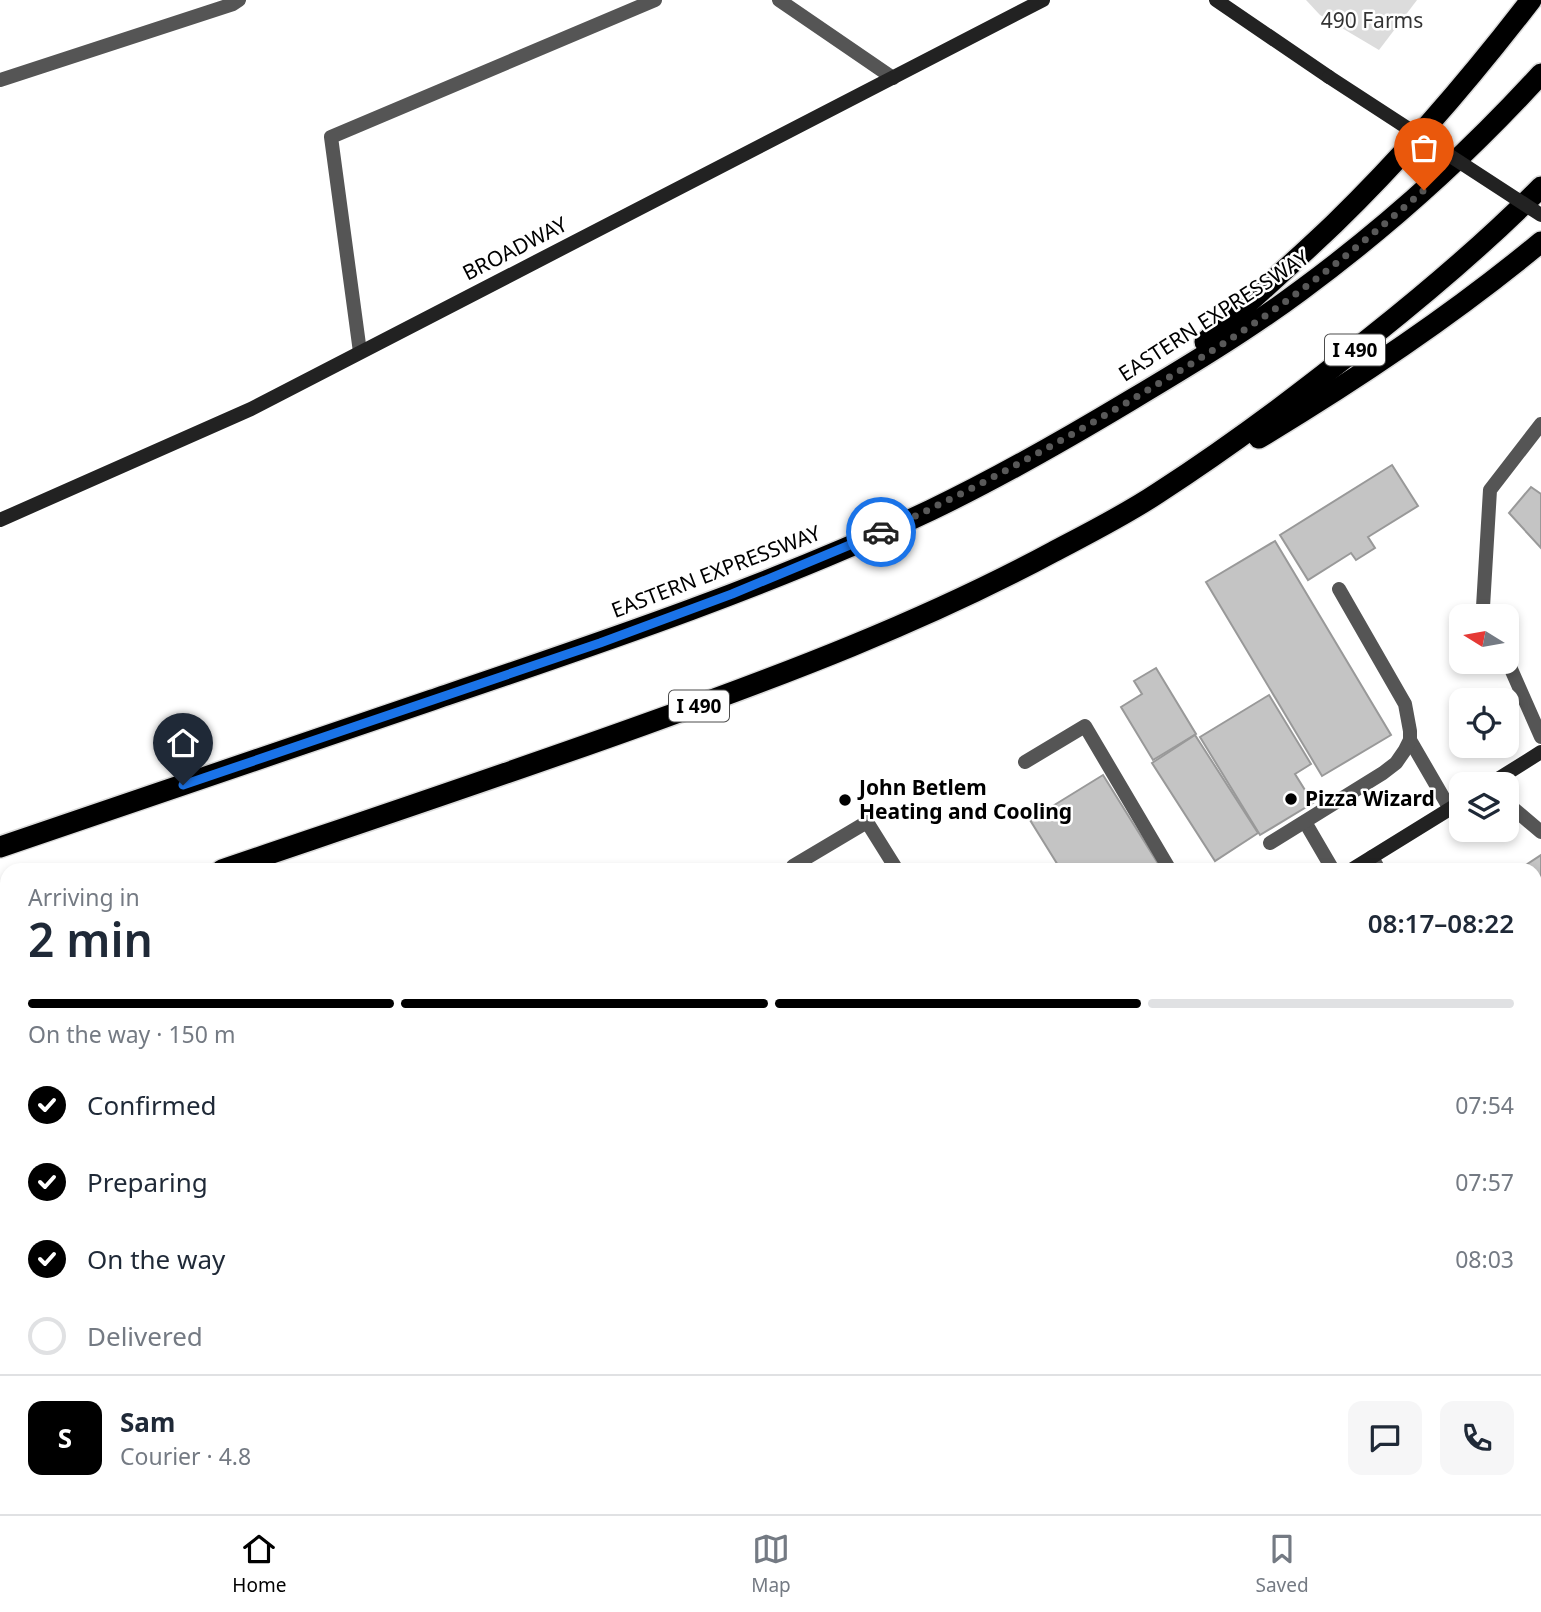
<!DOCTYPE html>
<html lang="en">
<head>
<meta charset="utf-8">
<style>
  body { margin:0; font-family:"Noto Sans",sans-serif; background:#f6f6f7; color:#1f2937; height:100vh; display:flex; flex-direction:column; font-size:26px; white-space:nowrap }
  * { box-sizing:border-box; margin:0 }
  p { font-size:23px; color:#747a83 }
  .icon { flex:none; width:38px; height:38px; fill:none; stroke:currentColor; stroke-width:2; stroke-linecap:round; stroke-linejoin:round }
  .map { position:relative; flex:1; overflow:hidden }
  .sheet { position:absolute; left:0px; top:863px; width:1542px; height:653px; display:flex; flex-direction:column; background:#fff; border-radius:21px 21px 0 0; box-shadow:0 4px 10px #0003 }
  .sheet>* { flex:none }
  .needle { width:46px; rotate:281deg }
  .fabs { position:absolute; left:1449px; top:604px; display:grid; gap:14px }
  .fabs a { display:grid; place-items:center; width:70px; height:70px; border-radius:14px; background:#fff; box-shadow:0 4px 10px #0003; font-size:35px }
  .pin { position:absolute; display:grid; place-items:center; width:60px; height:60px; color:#fff; margin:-72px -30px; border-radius:50% 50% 50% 0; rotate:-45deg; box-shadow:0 0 7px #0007 }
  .pin .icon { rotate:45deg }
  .courier { position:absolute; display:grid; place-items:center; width:70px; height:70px; margin:-35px; border:5px solid #1a73e8; border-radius:50%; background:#fff; color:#222; box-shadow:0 2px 9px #0007 }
  .headline em { font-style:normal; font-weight:600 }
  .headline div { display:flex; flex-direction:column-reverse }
  .headline { display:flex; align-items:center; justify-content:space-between; height:119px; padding:0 28px }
  h1 { font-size:46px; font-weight:600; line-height:52px }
  .bar { display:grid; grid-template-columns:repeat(4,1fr); gap:10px 7px; align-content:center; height:84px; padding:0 28px }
  .bar i { height:9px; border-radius:5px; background:#e0e1e3 }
  .bar .current { background:#000 }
  .bar p { grid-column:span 4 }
  .line { display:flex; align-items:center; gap:18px; padding:0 28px; border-top:2px solid #e0e1e3 }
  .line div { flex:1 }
  .round { display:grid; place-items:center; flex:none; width:74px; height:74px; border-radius:14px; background:#f6f6f7 }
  ol { padding:0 28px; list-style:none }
  li { display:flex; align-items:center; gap:21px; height:77px }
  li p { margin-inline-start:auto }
  li .icon { padding:7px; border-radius:50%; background:#000; color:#fff; stroke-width:4 }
  li:last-child { color:#747a83 }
  li i { width:38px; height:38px; border:4px solid #e0e1e3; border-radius:50% }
  .tabs { display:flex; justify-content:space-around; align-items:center; height:98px; border-top:2px solid #e0e1e3; background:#fff; font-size:19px; color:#747a83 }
  .tabs a { display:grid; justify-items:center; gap:4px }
  .tabs .current { color:#000 }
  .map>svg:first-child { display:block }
  .green { fill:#dcdcdc }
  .building { fill:#c4c4c4; stroke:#999; stroke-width:2 }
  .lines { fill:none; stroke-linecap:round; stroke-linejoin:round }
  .highway-casing { stroke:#dbdbdb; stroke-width:24 }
  .lane { stroke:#555; stroke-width:14 }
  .street { stroke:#555; stroke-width:14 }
  .secondary { stroke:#222; stroke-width:14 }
  .highway { stroke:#000; stroke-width:21 }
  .secondary-bridge { stroke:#222; stroke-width:14 }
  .done { stroke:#595959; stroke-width:7; stroke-dasharray:0 12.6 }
  .route { stroke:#1a73e8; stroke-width:9 }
  .poi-dot { fill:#000; stroke:#fff; stroke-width:2.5 }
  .labels { text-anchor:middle; stroke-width:5; stroke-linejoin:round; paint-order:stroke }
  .shield { fill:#fff; stroke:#4c4c4c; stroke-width:2 }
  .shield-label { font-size:19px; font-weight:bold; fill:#000 }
  .park-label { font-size:21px; fill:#333; stroke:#fff }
  .street-label { font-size:21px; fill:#000; stroke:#fff }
  .poi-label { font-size:21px; font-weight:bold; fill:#000; stroke:#fff; text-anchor:start }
</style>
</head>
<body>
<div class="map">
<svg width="1541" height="1514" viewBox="0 0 1541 1514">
  <rect width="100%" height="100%" fill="#fff"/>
  <path class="green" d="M1306 0H1417L1379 50 1320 15Z"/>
  <g class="building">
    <path d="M1392 465 1418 506 1368 537 1375 548 1356 560 1351 553 1308 580 1280 535Z"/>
    <path d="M1531 487 1541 494V548L1509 513Z"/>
    <path d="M1275 541 1391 735 1322 776 1206 582Z"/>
    <path d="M1156 668 1196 734 1153 760 1121 707 1142 694 1134 681Z"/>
    <path d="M1269 695 1311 764 1295 774 1313 803 1260 835 1200 737Z"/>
    <path d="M1195 735 1258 833 1215 861 1152 763Z"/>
    <path d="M1103 775 1162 870H1061L1030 820Z"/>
    <path d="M1541 855V1044L1535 1034V870H1518Z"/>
    <path d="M7 1479V1508H64L65 1514H1L0 1481Z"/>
    <path d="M151 1508H188L190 1514H152Z"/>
    <path d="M204 1508H224L226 1514H206Z"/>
    <path d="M785 1508H849L851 1514H768Z"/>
    <path d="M983 1508H1011L991 1514H985Z"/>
  </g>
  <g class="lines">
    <g class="highway-casing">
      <g id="highway">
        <path d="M1205 342C1248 303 1292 264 1334 224 1405 155 1471 78 1531 0"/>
        <path d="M1259 438C1357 379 1453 315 1541 242"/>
        <path d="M0 847C144 798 288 749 432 700 600 643 770 586 931 510 1000 477 1066 439 1131 400 1188 366 1246 331 1300 291 1387 227 1468 154 1541 74"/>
        <path d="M222 870C363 822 504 775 643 725 783 675 923 622 1053 552 1089 533 1125 515 1158 493 1232 445 1303 392 1371 337 1430 290 1488 241 1541 187"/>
        <path d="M0 945 7 943"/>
      </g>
    </g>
    <g class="lane">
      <path d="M779 0 893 78"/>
      <path d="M360 352 331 137 655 0"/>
      <path d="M1487 616 1483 607 1490 490 1541 424"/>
      <path d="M1507 660 1541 737"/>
      <path d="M1410 740 1450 809"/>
      <path d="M1025 762 1085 726 1170 870"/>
      <path d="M1507 803 1541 832"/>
      <path d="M1305 822 1333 870"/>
      <path d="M1270 843 1383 773 1396 763 1405 750 1410 740V731L1405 704 1339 589"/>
      <path d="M1372 857 1379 870"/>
      <path d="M795 870 793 866 867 822 897 870"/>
      <path d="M1535 1174 1541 1170"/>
      <path d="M0 1259 7 1256"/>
    </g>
    <path class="street" d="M0 80 233 4 239 0"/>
    <g class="secondary">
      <path d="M1216 0 1329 77"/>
      <path d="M0 520 251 409 1043 0"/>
      <path d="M1490 784 1541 752"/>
      <path d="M1351 870 1461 802"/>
      <path d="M0 1189 7 1211"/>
      <path d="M0 1445 7 1443"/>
      <path d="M104 1508 106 1514"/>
      <path d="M907 1508 909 1514"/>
    </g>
    <use href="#highway" class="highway"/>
    <path class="secondary-bridge" d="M1329 77 1541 215"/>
  </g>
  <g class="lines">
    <path class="done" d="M881 532C965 494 1046 450 1126 403 1185 368 1245 332 1300 291 1343 259 1384 225 1424 190"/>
    <path class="route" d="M183 785 600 643 732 594 881 532"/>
  </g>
  <g class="poi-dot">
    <circle cx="1291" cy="799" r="7"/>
    <circle cx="845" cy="800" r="7"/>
  </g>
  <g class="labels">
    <g class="shield">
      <rect x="1325" y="334.5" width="60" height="31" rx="5"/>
      <rect x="669" y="690.5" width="60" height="31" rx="5"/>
    </g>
    <g class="shield-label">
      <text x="1355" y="357">I 490</text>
      <text x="699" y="713">I 490</text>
    </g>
    <g class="park-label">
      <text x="1372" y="28">490 Farms</text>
    </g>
    <g class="street-label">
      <text transform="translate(515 249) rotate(-27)" y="7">BROADWAY</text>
      <text transform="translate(1214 316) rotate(-33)" y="7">EASTERN EXPRESSWAY</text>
      <text transform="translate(716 572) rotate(-21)" y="7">EASTERN EXPRESSWAY</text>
    </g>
    <g class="poi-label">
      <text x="859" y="795">John Betlem<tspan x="859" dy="24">Heating and Cooling</tspan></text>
      <text x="1305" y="806">Pizza Wizard</text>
    </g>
  </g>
</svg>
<div class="fabs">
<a><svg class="needle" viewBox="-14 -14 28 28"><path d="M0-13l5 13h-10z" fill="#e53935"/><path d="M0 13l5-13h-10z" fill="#747a83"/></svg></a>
<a><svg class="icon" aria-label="locate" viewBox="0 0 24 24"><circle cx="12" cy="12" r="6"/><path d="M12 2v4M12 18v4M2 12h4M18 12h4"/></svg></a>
<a><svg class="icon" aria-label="layers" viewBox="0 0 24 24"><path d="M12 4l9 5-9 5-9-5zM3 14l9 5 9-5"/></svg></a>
</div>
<div class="pin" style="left:1424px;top:190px;background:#ea580c"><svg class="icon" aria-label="bag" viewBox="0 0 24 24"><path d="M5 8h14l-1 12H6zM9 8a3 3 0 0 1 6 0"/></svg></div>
<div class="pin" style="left:183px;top:785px;background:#1f2937"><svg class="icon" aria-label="home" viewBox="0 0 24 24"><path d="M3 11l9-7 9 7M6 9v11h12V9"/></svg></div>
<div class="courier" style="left:881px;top:532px"><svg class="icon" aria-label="car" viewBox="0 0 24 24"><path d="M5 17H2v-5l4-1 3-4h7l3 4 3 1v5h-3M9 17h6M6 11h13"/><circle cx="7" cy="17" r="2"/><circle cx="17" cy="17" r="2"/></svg></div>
<section class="sheet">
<div class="headline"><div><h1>2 min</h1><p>Arriving in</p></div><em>08:17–08:22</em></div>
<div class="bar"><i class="current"></i><i class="current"></i><i class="current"></i><i></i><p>On the way · 150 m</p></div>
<ol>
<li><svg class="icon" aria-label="check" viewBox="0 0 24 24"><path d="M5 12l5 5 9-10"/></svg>Confirmed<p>07:54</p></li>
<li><svg class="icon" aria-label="check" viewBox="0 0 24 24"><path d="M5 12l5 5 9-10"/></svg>Preparing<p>07:57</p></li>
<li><svg class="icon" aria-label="check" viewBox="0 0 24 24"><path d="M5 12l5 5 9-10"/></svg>On the way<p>08:03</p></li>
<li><i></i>Delivered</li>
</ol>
<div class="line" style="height:126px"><b class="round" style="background:#000;color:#fff">S</b><div><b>Sam</b><p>Courier · 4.8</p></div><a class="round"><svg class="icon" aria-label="chat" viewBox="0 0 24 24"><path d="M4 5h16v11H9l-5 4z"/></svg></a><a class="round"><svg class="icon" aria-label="phone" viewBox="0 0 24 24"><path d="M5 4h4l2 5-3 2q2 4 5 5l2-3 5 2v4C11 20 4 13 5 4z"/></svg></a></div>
</section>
</div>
<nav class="tabs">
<a class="current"><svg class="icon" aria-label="home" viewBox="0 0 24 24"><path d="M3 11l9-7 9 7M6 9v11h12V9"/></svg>Home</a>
<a><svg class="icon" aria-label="map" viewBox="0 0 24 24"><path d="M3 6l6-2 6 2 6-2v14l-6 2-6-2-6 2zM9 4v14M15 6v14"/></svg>Map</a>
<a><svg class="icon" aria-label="saved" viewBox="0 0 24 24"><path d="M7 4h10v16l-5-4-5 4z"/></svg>Saved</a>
</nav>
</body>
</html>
